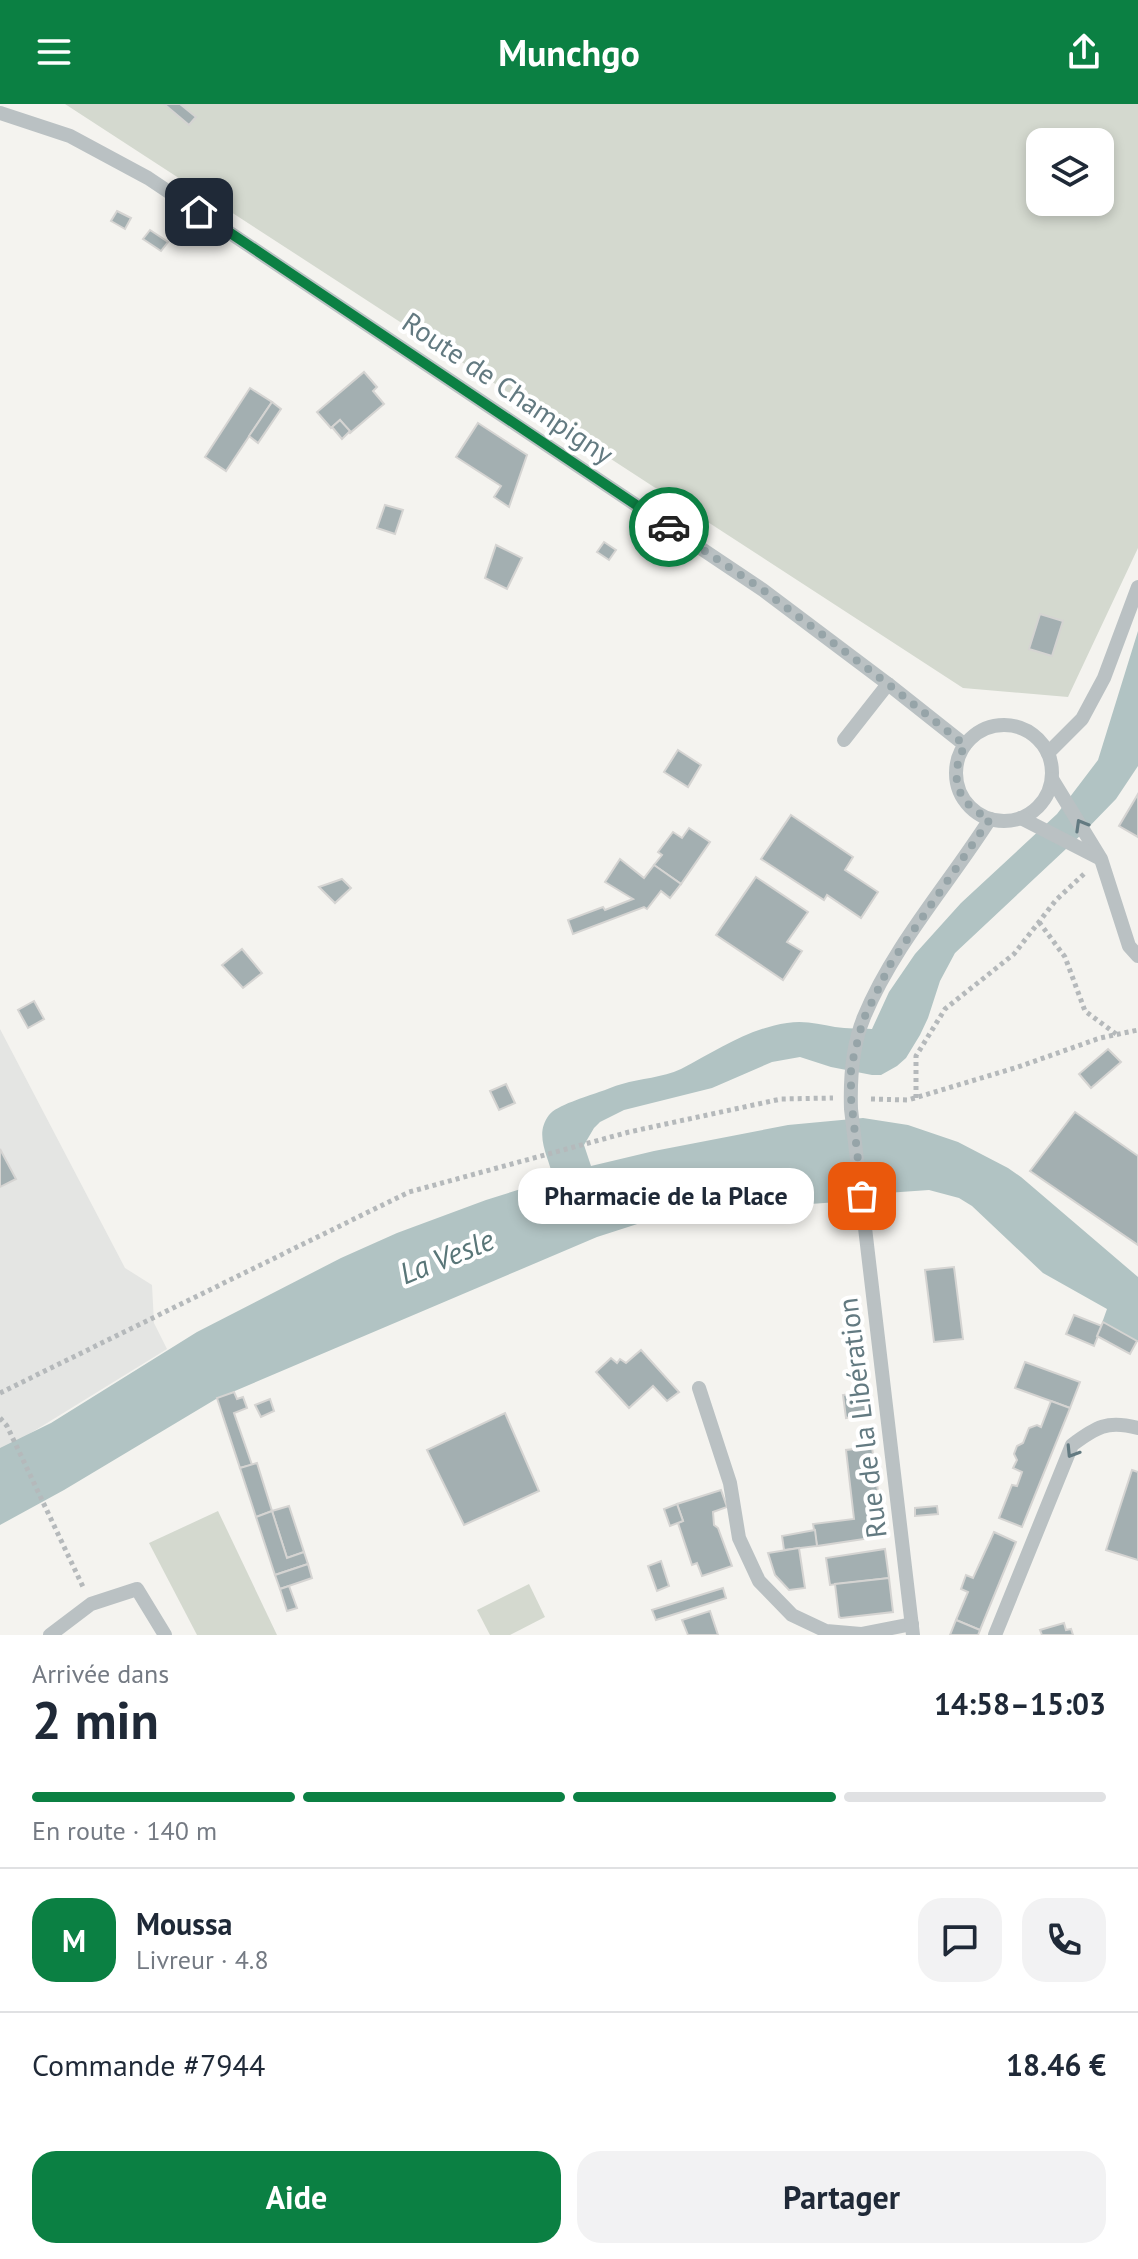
<!DOCTYPE html>
<html lang="fr">
<head>
<meta charset="utf-8">
<style>
  body { margin:0; font-family:"PT Sans",sans-serif; background:#f2f2f3; color:#1f2937; height:100vh; display:flex; flex-direction:column; font-size:30px; white-space:nowrap }
  * { box-sizing:border-box; margin:0 }
  p { font-size:26px; color:#747a83 }
  .icon { flex:none; width:44px; height:44px; fill:none; stroke:currentColor; stroke-width:2; stroke-linecap:round; stroke-linejoin:round }
  .map { position:relative; height:1531px; overflow:hidden }
  .sheet { display:flex; flex-direction:column; background:#fff; flex:1 }
  .sheet>* { flex:none }
  .buttons { position:absolute; left:1026px; top:24px; display:grid; gap:16px }
  .buttons a { display:grid; place-items:center; width:88px; height:88px; border-radius:16px; background:#fff; box-shadow:0 4px 12px #0003; font-size:40px }
  .pin { position:absolute; display:grid; place-items:center; width:68px; height:68px; color:#fff; margin:-34px; border-radius:16px; box-shadow:0 4px 12px #0006 }
  .courier { position:absolute; display:grid; place-items:center; width:80px; height:80px; margin:-40px; border:6px solid #0b8043; border-radius:50%; background:#fff; color:#222; box-shadow:0 2px 10px #0007 }
  .bubble { position:absolute; height:56px; border-radius:24px; background:#fff; box-shadow:0 4px 12px #0003; font-size:26px; font-weight:800; line-height:56px; text-align:center }
  .headline em { font-style:normal; font-weight:800 }
  .headline div { display:flex; flex-direction:column-reverse }
  .headline { display:flex; align-items:center; justify-content:space-between; height:136px; padding:0 32px }
  h1 { font-size:52px; font-weight:800; line-height:60px }
  .bar { display:grid; grid-template-columns:repeat(4,1fr); gap:12px 8px; align-content:center; height:96px; padding:0 32px }
  .bar i { height:10px; border-radius:6px; background:#e0e1e3 }
  .bar .active { background:#0b8043 }
  .bar p { grid-column:span 4 }
  .line { display:flex; align-items:center; gap:20px; padding:0 32px; border-top:2px solid #e0e1e3 }
  .line div { flex:1 }
  .round { display:grid; place-items:center; flex:none; width:84px; height:84px; border-radius:24px; background:#f2f2f3 }
  .action { display:flex; gap:16px; margin-top:auto; padding:16px 32px }
  .action a { flex:1; height:92px; border-radius:24px; background:#0b8043; color:#fff; font-size:32px; font-weight:800; line-height:92px; text-align:center }
  .action a+a { background:#f2f2f3; color:#1f2937 }
  header { display:flex; justify-content:space-between; align-items:center; height:104px; padding:0 32px; background:#0b8043; color:#fff; font-size:36px; font-weight:800 }
  .map>svg:first-child { display:block }
  .built { fill:#e4e5e3 }
  .green { fill:#d4d9cf; fill-rule:evenodd }
  .water { fill:#b1c3c3 }
  .building { fill:#a3afb1; stroke:#d5d4d2; stroke-width:2 }
  .lines { fill:none; stroke-linecap:round; stroke-linejoin:round }
  .path { stroke:#b5b9bb; stroke-width:5; stroke-dasharray:4 4; stroke-linecap:butt }
  .minor { stroke:#bac1c3; stroke-width:14 }
  .oneway { stroke:#637a81 }
  .done { stroke:#96a4a8; stroke-width:8; stroke-dasharray:0 14.4 }
  .route { stroke:#0b8043; stroke-width:10 }
  .labels { text-anchor:middle; stroke-width:8; stroke-linejoin:round; paint-order:stroke }
  .street-label { font-size:28px; fill:#637a81; stroke:#fff }
  .water-label { font-size:30px; font-style:italic; fill:#597678; stroke:#fff }
</style>
</head>
<body>
<header><svg class="icon" aria-label="menu" viewBox="0 0 24 24"><path d="M4 6h16M4 12h16M4 18h16"/></svg>Munchgo<svg class="icon" aria-label="share" viewBox="0 0 24 24"><path d="M12 15V3M7 8l5-5 5 5M5 13v7h14v-7"/></svg></header>
<div class="map">
<svg width="1138" height="1531" viewBox="0 0 1138 1531">
  <rect width="100%" height="100%" fill="#f4f3ef"/>
  <path class="built" d="M0 925 125 1164 152 1181 154 1219 167 1245 0 1348Z"/>
  <g class="green">
    <path d="M65 0H1138V444L1068 593 963 584ZM1040 38H1100V98H1040Z"/>
    <path d="M218 1407 277 1531H197L149 1439Z"/>
    <path d="M529 1480 545 1513 510 1531H490L477 1506Z"/>
  </g>
  <path class="water" d="M1138 527V662L1116 695 1082 730 955 849 940 877 928 914 920 931 906 954 897 962 881 971H872L831 963 800 953 772 958 712 984 624 1006 600 1018 594 1024 584 1041 591 1062 654 1047 788 1021 863 1014 908 1021 958 1038 1008 1064 1021 1073 1138 1173V1238L1102 1219 1107 1205 1043 1169 972 1102 959 1094 929 1086 872 1090 838 1098 711 1107 659 1113 597 1133 216 1295 64 1386 0 1421V1344L51 1319 197 1228 341 1154 397 1129 486 1096 553 1075C550 1054 533 1032 549 1011 557 1001 586 993 599 988 606 986 614 982 622 980 641 974 662 974 681 965 716 947 747 925 787 919 804 916 819 920 835 923 847 925 860 924 872 925L889 888 915 850 961 799 1057 710 1098 656Z"/>
  <g class="building">
    <path d="M164 0H180L196 13 189 21Z"/>
    <path d="M117 107 131 114 125 125 111 117Z"/>
    <path d="M150 126 168 138 161 147 143 135Z"/>
    <path d="M364 268 377 283 373 287 384 300 350 329 340 316 331 324 317 308Z"/>
    <path d="M250 284 272 298 226 367 205 353Z"/>
    <path d="M272 298 281 305 258 339 249 332Z"/>
    <path d="M340 316 350 327 342 335 332 323Z"/>
    <path d="M478 319 527 351 509 403 494 393 501 382 456 353Z"/>
    <path d="M385 401 403 406 395 430 377 424Z"/>
    <path d="M604 438 616 446 609 456 597 448Z"/>
    <path d="M496 441 522 454 507 485 485 474Z"/>
    <path d="M1040 510 1063 517 1052 552 1029 545Z"/>
    <path d="M678 646 701 661 688 683 664 668Z"/>
    <path d="M1138 690V733L1119 722Z"/>
    <path d="M791 711 853 753 845 766 878 788 861 814 827 791 824 796 761 755Z"/>
    <path d="M689 724 710 738 681 780 654 761 662 751 658 748 673 728 682 734Z"/>
    <path d="M620 755 644 774 654 761 681 780 670 794 661 787 647 805 644 803 573 830 568 816 603 803 605 806 633 795 605 778Z"/>
    <path d="M756 773 808 808 787 838 802 847 783 876 716 831Z"/>
    <path d="M342 775 351 784 335 799 319 783Z"/>
    <path d="M242 845 262 869 243 884 222 861Z"/>
    <path d="M34 897 44 915 28 924 18 906Z"/>
    <path d="M1108 945 1121 958 1091 984 1079 970Z"/>
    <path d="M506 980 515 999 499 1006 490 987Z"/>
    <path d="M1075 1008 1138 1052V1141L1030 1067Z"/>
    <path d="M0 1045 16 1075 0 1083Z"/>
    <path d="M954 1163 963 1235 934 1238 925 1166Z"/>
    <path d="M1074 1211 1102 1222 1094 1242 1066 1230Z"/>
    <path d="M1103 1218 1137 1237 1130 1250 1097 1232Z"/>
    <path d="M641 1246 679 1288 667 1297 653 1282 629 1304 596 1268 611 1254 617 1259 620 1255 626 1259Z"/>
    <path d="M1025 1258 1080 1278 1070 1304 1015 1284Z"/>
    <path d="M234 1288 237 1295 243 1293 247 1304 234 1309 252 1361 240 1364 217 1294Z"/>
    <path d="M865 1288 867 1310 846 1314 843 1291Z"/>
    <path d="M270 1295 274 1307 261 1313 255 1301Z"/>
    <path d="M1051 1297 1070 1304 1022 1423 999 1414 1012 1381 1017 1382 1022 1368 1013 1364 1017 1356 1014 1350 1017 1342 1023 1339 1029 1324 1037 1321 1041 1323Z"/>
    <path d="M505 1309 539 1387 464 1421 427 1346Z"/>
    <path d="M872 1343 884 1432 817 1442 813 1420 854 1415 846 1346Z"/>
    <path d="M257 1359 272 1407 256 1413 240 1364Z"/>
    <path d="M1132 1366 1138 1368V1456L1106 1446Z"/>
    <path d="M721 1386 727 1403 713 1408 714 1421 718 1424 732 1462 702 1472 697 1459 692 1461 678 1419 683 1417 677 1400Z"/>
    <path d="M677 1400 683 1417 670 1422 664 1405Z"/>
    <path d="M289 1402 304 1448 287 1454 272 1407Z"/>
    <path d="M937 1402 938 1410 915 1412V1404Z"/>
    <path d="M272 1407 287 1454 304 1448 308 1460 275 1471 256 1413Z"/>
    <path d="M815 1426 817 1442 784 1446 782 1432Z"/>
    <path d="M994 1428 1016 1438 980 1526 956 1516 968 1488 961 1485 966 1471 973 1474Z"/>
    <path d="M799 1444 805 1484 789 1486 775 1471 768 1449Z"/>
    <path d="M885 1445 889 1474 830 1481 826 1454Z"/>
    <path d="M661 1457 669 1482 657 1487 648 1462Z"/>
    <path d="M308 1460 312 1474 280 1485 275 1471Z"/>
    <path d="M889 1474 893 1508 841 1514 839 1513 835 1480Z"/>
    <path d="M289 1482 297 1504 287 1507 280 1485Z"/>
    <path d="M723 1484 726 1494 656 1516 652 1506Z"/>
    <path d="M710 1507 718 1531H688L682 1516Z"/>
    <path d="M956 1516 980 1526 978 1531H950Z"/>
    <path d="M1064 1519 1066 1526 1071 1525 1073 1531H1042L1040 1526Z"/>
  </g>
  <g class="lines">
    <g class="path">
      <path d="M1039 818 1065 853 1085 907 1116 930"/>
      <path d="M916 994V952L945 905 1014 850 1056 796 1085 769"/>
      <path d="M871 995 908 996 1018 963 1100 934 1138 926"/>
      <path d="M0 1289 409 1088 629 1028 781 995 833 994"/>
      <path d="M0 1314 7 1322 84 1485"/>
    </g>
    <g class="minor">
      <path d="M0 9 70 32 148 74 763 486 888 580 965 641"/>
      <circle cx="1004" cy="669" r="48"/>
      <path d="M844 636 888 580"/>
      <path d="M1048 649 1082 615 1104 574 1138 483"/>
      <path d="M1052 675 1101 755 1129 842 1138 852"/>
      <path d="M1021 714 1099 754"/>
      <path d="M699 1284 730 1379 739 1434 759 1477 792 1511 826 1527 861 1530 912 1520"/>
      <path d="M50 1531 91 1500 137 1485 165 1531"/>
      <path d="M913 1531 851 1005C850 975 852 942 864 913 894 841 948 781 990 715"/>
      <path d="M995 1531 1072 1341C1096 1323 1107 1316 1138 1324"/>
    </g>
  </g>
  <defs><path id="oneway-chevron" d="M-2-3.5L2.5 0L-2 3.5" fill="none" stroke-width="1.6" stroke-linecap="round" stroke-linejoin="round" transform="scale(2)"/></defs>
  <g class="oneway">
    <use href="#oneway-chevron" transform="translate(1081 721) rotate(-120)"/>
    <use href="#oneway-chevron" transform="translate(1072 1348) rotate(122)"/>
  </g>
  <g class="lines">
    <path class="done" d="M669 423 763 486 888 580 965 641C948 674 957 700 990 715L891 859 863 916 851 963V994L862 1092"/>
    <path class="route" d="M199 108 669 423"/>
  </g>
  <g class="labels">
    <g class="street-label">
      <text transform="translate(508 284) rotate(34)" y="10">Route de Champigny</text>
      <text transform="translate(862 1314) rotate(-97)" y="10">Rue de la Libération</text>
    </g>
    <g class="water-label">
      <text transform="translate(447 1153) rotate(-22)" y="10">La Vesle</text>
    </g>
  </g>
</svg>
<div class="buttons">
<a><svg class="icon" aria-label="layers" viewBox="0 0 24 24"><path d="M12 4l9 5-9 5-9-5zM3 14l9 5 9-5"/></svg></a>
</div>
<div class="pin" style="left:862px;top:1092px;background:#ea580c"><svg class="icon" aria-label="bag" viewBox="0 0 24 24"><path d="M5 8h14l-1 12H6zM9 8a3 3 0 0 1 6 0"/></svg></div>
<div class="pin" style="left:199px;top:108px;background:#1f2937"><svg class="icon" aria-label="home" viewBox="0 0 24 24"><path d="M3 11l9-7 9 7M6 9v11h12V9"/></svg></div>
<div class="courier" style="left:669px;top:423px"><svg class="icon" aria-label="car" viewBox="0 0 24 24"><path d="M5 17H2v-5l4-1 3-4h7l3 4 3 1v5h-3M9 17h6M6 11h13"/><circle cx="7" cy="17" r="2"/><circle cx="17" cy="17" r="2"/></svg></div>
<div class="bubble" style="left:518px;top:1064px;width:296px">Pharmacie de la Place</div>
</div>
<section class="sheet">
<div class="headline"><div><h1>2 min</h1><p>Arrivée dans</p></div><em>14:58–15:03</em></div>
<div class="bar"><i class="active"></i><i class="active"></i><i class="active"></i><i></i><p>En route · 140 m</p></div>
<div class="line" style="height:144px"><b class="round" style="background:#0b8043;color:#fff">M</b><div><b>Moussa</b><p>Livreur · 4.8</p></div><a class="round"><svg class="icon" aria-label="chat" viewBox="0 0 24 24"><path d="M4 5h16v11H9l-5 4z"/></svg></a><a class="round"><svg class="icon" aria-label="phone" viewBox="0 0 24 24"><path d="M5 4h4l2 5-3 2q2 4 5 5l2-3 5 2v4C11 20 4 13 5 4z"/></svg></a></div>
<div class="line" style="height:104px"><div>Commande #7944</div><b>18.46 €</b></div>
<div class="action"><a>Aide</a><a>Partager</a></div>
</section>
</body>
</html>
